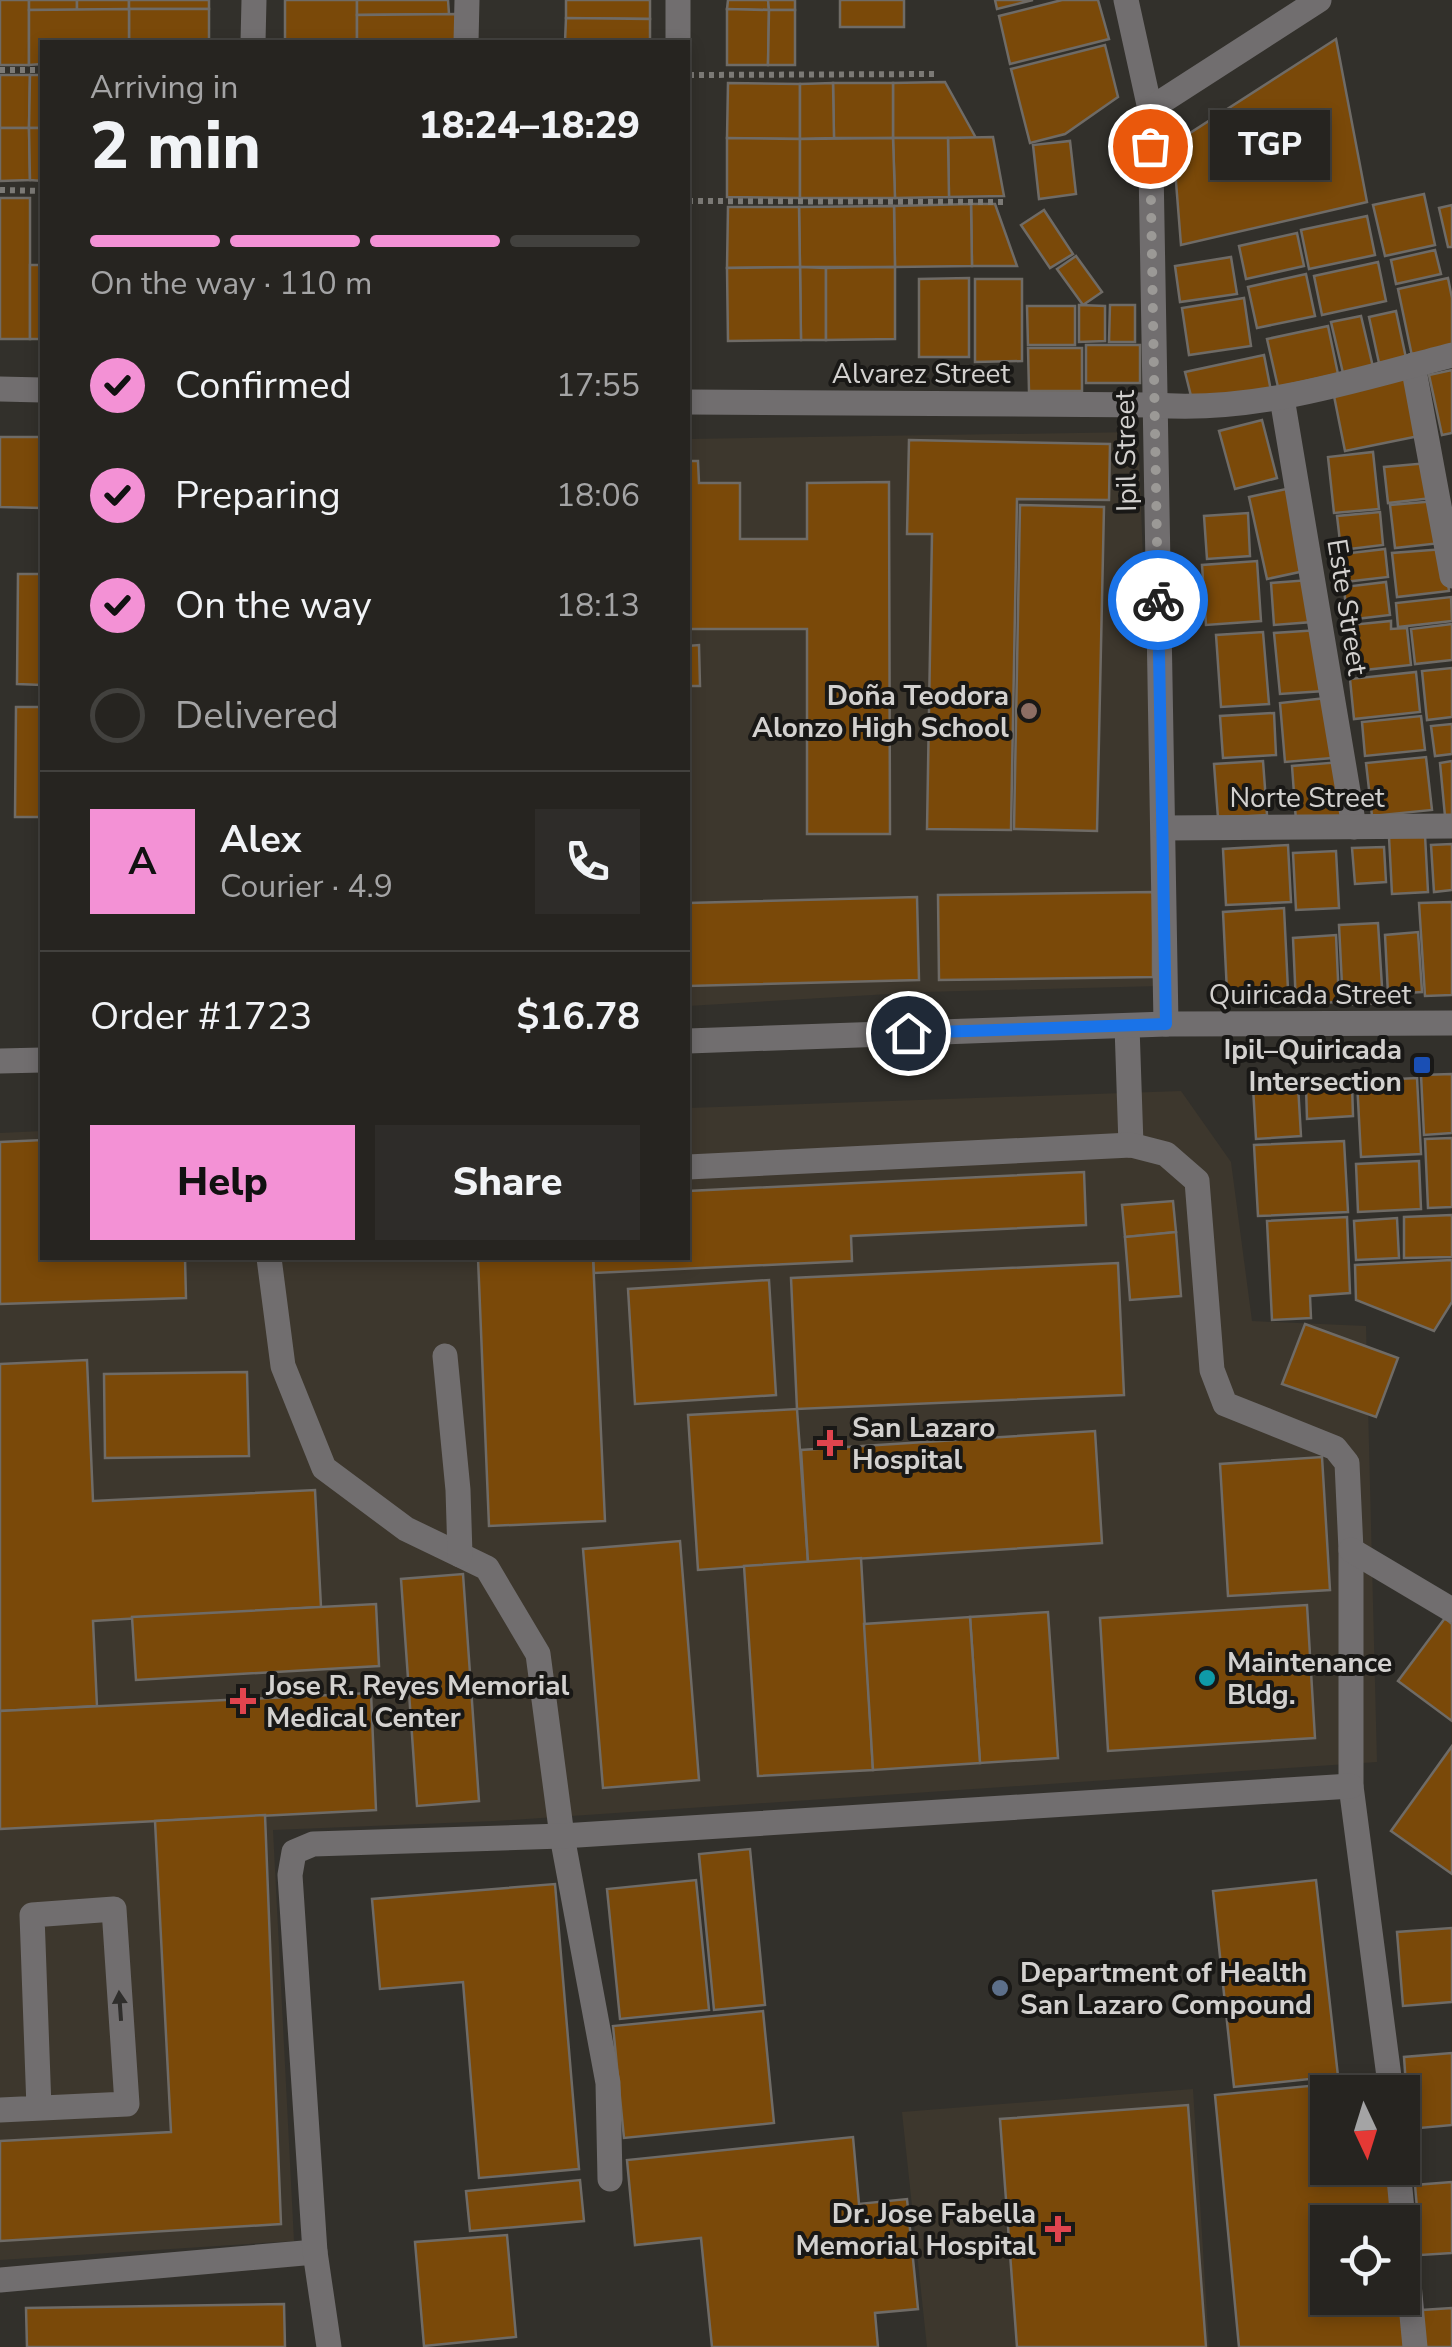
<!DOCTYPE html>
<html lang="en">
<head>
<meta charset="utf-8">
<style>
  body { margin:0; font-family:"Nunito Sans",sans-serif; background:#2e2c29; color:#f1f3f6; height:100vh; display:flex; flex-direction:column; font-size:38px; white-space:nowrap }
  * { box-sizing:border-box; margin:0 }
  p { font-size:32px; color:#a4a4a5 }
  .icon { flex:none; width:55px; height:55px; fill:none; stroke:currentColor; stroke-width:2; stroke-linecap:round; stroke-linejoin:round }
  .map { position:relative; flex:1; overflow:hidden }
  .side { position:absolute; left:40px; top:40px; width:650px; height:1220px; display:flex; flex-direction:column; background:#262420; border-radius:0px; box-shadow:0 5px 15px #0003,0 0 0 2px #42413e }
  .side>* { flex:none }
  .needle { width:65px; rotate:176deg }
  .fabs { position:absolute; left:1310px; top:2075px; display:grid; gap:20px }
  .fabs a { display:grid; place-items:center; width:110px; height:110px; border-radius:0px; background:#262420; box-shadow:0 5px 15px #0003,0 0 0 2px #42413e; font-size:50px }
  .pin { position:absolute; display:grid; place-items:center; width:85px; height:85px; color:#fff; margin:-42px; border:5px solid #fff; border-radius:50%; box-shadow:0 2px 10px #0007 }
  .courier { position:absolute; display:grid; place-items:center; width:100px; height:100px; margin:-50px; border:8px solid #1a73e8; border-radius:50%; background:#fff; color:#222; box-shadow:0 2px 12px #0007 }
  .bubble { position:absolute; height:70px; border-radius:0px; background:#262420; box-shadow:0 5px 15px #0003,0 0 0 2px #42413e; font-size:32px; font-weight:800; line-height:70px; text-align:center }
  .summary em { font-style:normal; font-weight:800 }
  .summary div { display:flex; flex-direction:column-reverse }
  .summary { display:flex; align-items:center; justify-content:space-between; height:170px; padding:0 50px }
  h1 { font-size:65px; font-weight:800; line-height:75px }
  .bar { display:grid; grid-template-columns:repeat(4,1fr); gap:15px 10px; align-content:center; height:120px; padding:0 50px }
  .bar i { height:12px; border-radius:8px; background:#42413e }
  .bar .selected { background:#f391d5 }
  .bar p { grid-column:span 4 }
  .line { display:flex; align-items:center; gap:25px; padding:0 50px; border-top:2px solid #42413e }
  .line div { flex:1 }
  .round { display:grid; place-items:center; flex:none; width:105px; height:105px; border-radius:0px; background:#2e2c29 }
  ol { padding:0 50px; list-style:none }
  li { display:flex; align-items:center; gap:30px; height:110px }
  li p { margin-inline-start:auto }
  li .icon { padding:10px; border-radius:50%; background:#f391d5; color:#111; stroke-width:4 }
  li:last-child { color:#a4a4a5 }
  li i { width:55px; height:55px; border:5px solid #42413e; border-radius:50% }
  .cta { display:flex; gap:20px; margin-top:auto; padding:20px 50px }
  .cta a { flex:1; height:115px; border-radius:0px; background:#f391d5; color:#111; font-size:40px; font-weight:800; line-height:115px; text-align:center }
  .cta a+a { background:#2e2c29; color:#f1f3f6 }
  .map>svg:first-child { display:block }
  .built { fill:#3d372d }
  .building { fill:#7a4909; stroke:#6f6b66; stroke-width:2.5 }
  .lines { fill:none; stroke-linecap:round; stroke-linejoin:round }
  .path { stroke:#7c7a76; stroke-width:6; stroke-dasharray:5 5; stroke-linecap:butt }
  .minor { stroke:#716e6f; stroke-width:25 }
  .oneway { fill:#2f2e2c }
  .done { stroke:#9b9996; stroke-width:10; stroke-dasharray:0 18 }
  .route { stroke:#1a73e8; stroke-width:12 }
  .education-dot { fill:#8d6e63; stroke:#191816; stroke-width:4 }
  .transit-dot { fill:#1a4fb4; stroke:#191816; stroke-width:4 }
  .health-dot { fill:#e0444e; stroke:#191816; stroke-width:4 }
  .culture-dot { fill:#0f9aa8; stroke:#191816; stroke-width:4 }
  .service-dot { fill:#5c6f8a; stroke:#191816; stroke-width:4 }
  .labels { text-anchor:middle; stroke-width:8; stroke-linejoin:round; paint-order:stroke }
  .street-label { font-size:28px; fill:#d3d1cf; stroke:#191816 }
  .poi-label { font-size:28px; font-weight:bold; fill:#d3d1cf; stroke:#191816; text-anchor:start }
</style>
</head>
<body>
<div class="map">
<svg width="1452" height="2347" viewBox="0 0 1452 2347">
  <rect width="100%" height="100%" fill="#32302b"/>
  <g class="built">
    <path d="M1138 432 1160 986 923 992 688 1006V439Z"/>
    <path d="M1181 1091 1231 1162 1252 1321 1366 1326 1377 1762 495 1821 273 1830 294 2241 0 2260V1133L42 1131V1258H688V1108Z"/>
    <path d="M1193 2089 1209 2347H927L902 2112Z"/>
  </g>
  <g class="building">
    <rect x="0" y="0" width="29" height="65"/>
    <rect x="29" y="0" width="48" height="10"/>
    <path d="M77 0H129V9L77 10Z"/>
    <rect x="129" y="0" width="80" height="9"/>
    <rect x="285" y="0" width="72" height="42"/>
    <path d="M357 0H448L449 14 357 15Z"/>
    <path d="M566 0H650V19L566 18Z"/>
    <path d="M728 0H768L769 10 727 9Z"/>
    <path d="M768 0H795V10H769Z"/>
    <rect x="840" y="0" width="64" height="27"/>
    <path d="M995 0H1033L997 9Z"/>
    <path d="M1062 0H1098L1109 39 1010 64 999 16Z"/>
    <rect x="129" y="9" width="80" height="33"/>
    <path d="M129 9V42H42V64L29 65V10Z"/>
    <path d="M727 9 769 10 768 65H727Z"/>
    <path d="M769 10H795V65H768Z"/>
    <path d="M459 14V42H357V15Z"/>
    <path d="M566 18 650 19V42H565Z"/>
    <path d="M1336 39 1367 202 1181 245 1173 144Z"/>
    <path d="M1105 45 1118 97 1065 134 1030 143 1011 69Z"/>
    <path d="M0 75H30L29 128H0Z"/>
    <path d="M30 75H42V128H29Z"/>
    <path d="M945 82 976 138H893V83Z"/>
    <path d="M728 83 800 84V139L727 138Z"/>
    <path d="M833 83H893V138H834Z"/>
    <path d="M833 83 834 138 800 139V84Z"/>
    <path d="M0 128H29L30 180 0 181Z"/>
    <path d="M29 128H42V181L30 180Z"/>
    <path d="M993 137 1004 196 949 197 948 138Z"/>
    <path d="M727 138 800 139V198L727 197Z"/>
    <path d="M893 138H948L949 197 895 198Z"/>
    <path d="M893 138 895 198H800V139Z"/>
    <path d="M1070 141 1076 194 1039 199 1033 145Z"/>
    <path d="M1424 194 1435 245 1385 256 1373 205Z"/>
    <rect x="0" y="198" width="30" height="141"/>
    <path d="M971 204H995L1017 266H972Z"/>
    <path d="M971 204 972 266 895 267 894 206Z"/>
    <path d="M1452 205V247H1448L1439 208Z"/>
    <path d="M894 206 895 267H800L799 207Z"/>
    <path d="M728 207H799L800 267 727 268Z"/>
    <path d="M1044 210 1073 254 1050 268 1021 225Z"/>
    <path d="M1367 216 1375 255 1309 269 1301 230Z"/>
    <path d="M1297 233 1304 266 1246 279 1239 246Z"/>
    <path d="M1435 250 1441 274 1396 284 1391 260Z"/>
    <path d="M1076 256 1102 292 1083 305 1057 269Z"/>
    <path d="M1231 257 1237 294 1180 302 1175 266Z"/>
    <path d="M1378 262 1386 301 1322 315 1314 276Z"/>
    <rect x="30" y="265" width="12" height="74"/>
    <path d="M800 267 826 268V340H801Z"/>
    <path d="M800 267 801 340 728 341 727 268Z"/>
    <path d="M895 267V339L826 340V268Z"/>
    <path d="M1306 274 1315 316 1257 328 1248 287Z"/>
    <path d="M969 278V357H919V279Z"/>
    <path d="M1448 278 1452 298V347L1412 356 1398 289Z"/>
    <path d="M975 279H1022V361L975 362Z"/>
    <path d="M1244 298 1251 346 1189 355 1182 308Z"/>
    <path d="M1079 305 1105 306V341L1079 342Z"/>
    <path d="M1110 305H1135V342H1109Z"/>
    <path d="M1027 306H1075V345H1028Z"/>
    <path d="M1396 311 1406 358 1379 363 1369 317Z"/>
    <path d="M1361 316 1373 367 1343 373 1331 322Z"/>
    <path d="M1328 326 1338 374 1278 387 1267 339Z"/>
    <rect x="1086" y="345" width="54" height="38"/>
    <path d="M1028 348H1082V391H1029Z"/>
    <path d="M1264 355 1271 391 1194 408 1185 372Z"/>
    <path d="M1452 370V433L1442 435 1429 375Z"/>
    <path d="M1407 375 1419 436 1345 451 1333 391Z"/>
    <path d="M1262 420 1277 478 1235 489 1219 431Z"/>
    <path d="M0 437H42V508L0 507Z"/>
    <path d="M909 440 1110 444 1109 500 1017 499 1011 830 927 829 932 534H907Z"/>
    <path d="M1373 452 1379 509 1334 513 1328 457Z"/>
    <path d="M688 461H698L699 483H740V539H807V483L889 482 890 834H807V629H688Z"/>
    <path d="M1428 463 1432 498 1388 503 1384 467Z"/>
    <path d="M1291 488 1309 570 1267 579 1249 497Z"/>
    <path d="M1436 501 1441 543 1395 548 1390 505Z"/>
    <path d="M1020 505 1104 507 1097 831 1014 829Z"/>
    <path d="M1380 512 1383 545 1341 550 1337 516Z"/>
    <path d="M1248 513 1250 556 1207 559 1204 516Z"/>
    <path d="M1385 549 1388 577 1344 582 1342 554Z"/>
    <path d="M1444 549 1449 591 1397 597 1392 553Z"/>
    <path d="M1257 561 1261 621 1206 625 1202 565Z"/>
    <path d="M18 574H42V685L17 684Z"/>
    <path d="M1309 580 1312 622 1274 625 1271 583Z"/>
    <path d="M1386 582 1390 615 1347 620 1344 587Z"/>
    <path d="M1451 597 1452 621 1398 627 1396 603Z"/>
    <path d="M1391 621V629L1407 628 1411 665 1355 671 1350 625Z"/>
    <path d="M1452 624V660L1415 664 1411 629Z"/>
    <path d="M1319 630 1324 691 1280 694 1274 633Z"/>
    <path d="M1263 632 1269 704 1221 707 1216 635Z"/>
    <path d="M699 645 700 686H688V646Z"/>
    <path d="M1452 668V717L1427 720 1422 671Z"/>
    <path d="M1416 672 1420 712 1354 719 1350 679Z"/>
    <path d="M1327 698 1332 758 1285 762 1280 703Z"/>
    <path d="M16 707H42V817H15Z"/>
    <path d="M1274 713 1276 755 1223 758 1220 716Z"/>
    <path d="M1421 716 1425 750 1365 756 1362 722Z"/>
    <path d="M1452 724V754L1435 756 1431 726Z"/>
    <path d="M1426 757 1432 810 1372 816 1366 763Z"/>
    <path d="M1263 761 1267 815 1218 818 1214 764Z"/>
    <path d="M1452 761V815L1445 816 1440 763Z"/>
    <path d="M1341 762 1346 817 1296 821 1292 766Z"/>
    <path d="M1425 835 1428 892 1392 894 1389 837Z"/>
    <path d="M1452 844V890L1434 892 1431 845Z"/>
    <path d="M1288 845 1291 902 1226 905 1223 849Z"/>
    <path d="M1384 847 1386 882 1355 884 1352 848Z"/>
    <path d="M1336 851 1339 908 1296 910 1293 853Z"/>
    <path d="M1153 892V977L939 980 938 895Z"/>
    <path d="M917 897 919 980 688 986V903Z"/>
    <path d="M1452 902V995L1425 996 1419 903Z"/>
    <path d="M1284 908 1288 990 1227 992 1223 912Z"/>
    <path d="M1378 923 1383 1003 1343 1005 1339 925Z"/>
    <path d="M1418 932 1422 992 1388 994 1385 935Z"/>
    <path d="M1336 935 1339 1002 1296 1004 1293 938Z"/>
    <path d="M1452 1074V1133L1424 1135 1421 1075Z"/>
    <path d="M1417 1078 1421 1154 1361 1157 1357 1081Z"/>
    <path d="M1352 1084 1353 1116 1307 1119 1306 1086Z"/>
    <path d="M1298 1085 1301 1136 1256 1139 1253 1087Z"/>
    <path d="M1452 1138V1207L1428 1208 1425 1139Z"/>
    <path d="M42 1140V1258H185L186 1298 0 1304V1142Z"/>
    <path d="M1344 1141 1348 1212 1258 1216 1254 1145Z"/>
    <path d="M1419 1161 1421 1209 1358 1212 1356 1164Z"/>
    <path d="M1084 1172 1086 1225 851 1236 852 1261 594 1273 593 1258H688V1191Z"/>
    <path d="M1173 1201 1176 1232 1125 1237 1122 1205Z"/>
    <path d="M1452 1215V1257L1404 1258V1217Z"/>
    <path d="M1347 1217 1350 1293 1310 1296 1311 1318 1272 1320 1267 1221Z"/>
    <path d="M1397 1218 1399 1258 1356 1260 1354 1221Z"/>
    <path d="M1176 1232 1181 1296 1130 1300 1125 1237Z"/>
    <path d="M478 1258H593L605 1521 489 1526Z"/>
    <path d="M1452 1260V1302L1434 1331 1356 1300 1355 1265Z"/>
    <path d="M1118 1263 1124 1395 797 1409 791 1278Z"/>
    <path d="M769 1280 776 1395 635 1404 628 1289Z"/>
    <path d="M1305 1324 1398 1358 1376 1417 1282 1384Z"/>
    <path d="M87 1360 93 1501 315 1490 321 1607 93 1621 97 1706 0 1711V1364Z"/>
    <path d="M247 1372 249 1456 105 1458 104 1374Z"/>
    <path d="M797 1409 808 1562 698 1570 688 1415Z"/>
    <path d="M1095 1431 1102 1543 808 1562 801 1450Z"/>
    <path d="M1322 1457 1330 1590 1228 1596 1220 1464Z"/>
    <path d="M680 1541 699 1780 603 1788 583 1549Z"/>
    <path d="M861 1558 873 1770 758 1776 744 1566Z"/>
    <path d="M463 1574 479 1801 417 1806 401 1579Z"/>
    <path d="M376 1604 379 1666 136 1680 132 1617Z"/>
    <path d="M1307 1605 1315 1738 1108 1751 1100 1618Z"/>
    <path d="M1048 1612 1058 1758 980 1763 970 1617Z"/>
    <path d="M970 1617 980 1763 873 1770 864 1624Z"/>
    <path d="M1445 1618 1452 1624V1721L1398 1681Z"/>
    <path d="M371 1693 376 1810 0 1829V1711Z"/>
    <path d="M1452 1746V1874L1391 1831Z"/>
    <path d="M265 1815 281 2224 0 2241V2141L171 2132 155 1821Z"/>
    <path d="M750 1849 765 2005 714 2010 699 1854Z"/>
    <path d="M696 1880 709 2010 620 2019 607 1889Z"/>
    <path d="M1316 1880 1338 2076 1234 2087 1213 1891Z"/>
    <path d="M555 1884 579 2169 479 2178 463 1982 380 1989 372 1899Z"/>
    <path d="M1452 1928V2002L1403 2006 1397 1932Z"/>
    <path d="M763 2011 774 2123 624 2138 613 2026Z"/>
    <path d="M1452 2053V2125L1409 2129 1404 2057Z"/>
    <path d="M1381 2079 1382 2092H1328V2168H1389L1395 2222H1328V2298H1402L1407 2347H1239L1215 2095Z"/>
    <path d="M1188 2105 1206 2347H1017L1000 2119Z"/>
    <path d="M853 2137 859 2204 907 2199 918 2309 875 2313 878 2347H712L701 2238 635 2245 627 2160Z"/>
    <path d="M580 2180 584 2221 470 2231 466 2191Z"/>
    <path d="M1452 2182V2253L1421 2255 1415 2185Z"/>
    <path d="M507 2235 516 2337 424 2346 415 2242Z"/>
    <path d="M284 2304 285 2347H27L26 2308Z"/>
    <path d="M1452 2308V2347H1425L1422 2310Z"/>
  </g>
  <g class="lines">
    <g class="path">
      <path d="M0 70H42"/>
      <path d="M689 75 937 74"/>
      <path d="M0 190 42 191"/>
      <path d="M688 201 1003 202"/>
    </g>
    <g class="minor">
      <path d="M1126 0 1150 109 1166 1024"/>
      <path d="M253 42 254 0"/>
      <path d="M466 42 467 0"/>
      <path d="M678 42V0"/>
      <path d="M1150 109 1319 0"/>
      <path d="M1413 365 1452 576"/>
      <path d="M0 389 42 390"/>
      <path d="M1282 398 1354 827"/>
      <path d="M688 402 1154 405C1256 413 1355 380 1452 355"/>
      <path d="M1163 828 1452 826"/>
      <path d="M1127 1026 1131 1145"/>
      <path d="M688 1041 1166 1024 1452 1023"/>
      <path d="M0 1061 42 1060"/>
      <path d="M688 1167 1131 1145 1166 1154 1197 1181 1212 1370 1225 1404 1335 1448 1347 1463 1351 1550V1786L1391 2092"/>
      <path d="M269 1258 283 1366 324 1468 406 1529 487 1568 538 1654 562 1836 608 2083 610 2179"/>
      <path d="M445 1356 458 1490 460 1555"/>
      <path d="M1351 1550 1452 1610"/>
      <path d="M0 2110 127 2104 114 1909 32 1915 39 2108"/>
      <path d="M1398 2168 1415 2347"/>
      <path d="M0 2280 315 2252"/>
      <path d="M329 2347 315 2252 290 1875 294 1852 313 1844 562 1836 1351 1786"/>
    </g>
  </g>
  <defs><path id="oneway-solid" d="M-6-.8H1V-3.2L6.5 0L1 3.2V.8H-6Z" transform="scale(2.5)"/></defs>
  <use class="oneway" href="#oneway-solid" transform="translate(120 2006) rotate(-94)"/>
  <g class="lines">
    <path class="done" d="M1150 146 1158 600"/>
    <path class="route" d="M908 1033 1166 1024 1158 600"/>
  </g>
  <circle class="education-dot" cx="1029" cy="711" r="10"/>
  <rect class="transit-dot" x="1412" y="1055" width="20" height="20" rx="5"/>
  <g class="health-dot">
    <path d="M825 1428h10v10h10v10h-10v10h-10v-10h-10v-10h10z"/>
    <path d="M238 1686h10v10h10v10h-10v10h-10v-10h-10v-10h10z"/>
    <path d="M1053 2214h10v10h10v10h-10v10h-10v-10h-10v-10h10z"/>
  </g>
  <circle class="culture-dot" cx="1207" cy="1678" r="10"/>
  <circle class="service-dot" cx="1000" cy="1988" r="10"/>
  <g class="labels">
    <g class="street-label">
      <text x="921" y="383">Alvarez Street</text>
      <text transform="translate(1125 451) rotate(-91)" y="10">Ipil Street</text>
      <text transform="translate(1348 607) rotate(81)" y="10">Este Street</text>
      <text x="1307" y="807">Norte Street</text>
      <text x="1310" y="1004">Quiricada Street</text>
    </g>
    <g class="poi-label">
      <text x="1009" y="705" text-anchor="end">Doña Teodora<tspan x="1009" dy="32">Alonzo High School</tspan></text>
      <text x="1402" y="1059" text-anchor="end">Ipil–Quiricada<tspan x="1402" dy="32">Intersection</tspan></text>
      <text x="852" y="1437">San Lazaro<tspan x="852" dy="32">Hospital</tspan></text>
      <text x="1227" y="1672">Maintenance<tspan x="1227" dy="32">Bldg.</tspan></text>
      <text x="266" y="1695">Jose R. Reyes Memorial<tspan x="266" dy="32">Medical Center</tspan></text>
      <text x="1020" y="1982">Department of Health<tspan x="1020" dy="32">San Lazaro Compound</tspan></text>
      <text x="1036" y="2223" text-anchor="end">Dr. Jose Fabella<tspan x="1036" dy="32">Memorial Hospital</tspan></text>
    </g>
  </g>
</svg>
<div class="fabs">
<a><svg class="needle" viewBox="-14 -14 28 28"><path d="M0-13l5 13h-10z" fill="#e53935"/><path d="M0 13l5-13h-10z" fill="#a4a4a5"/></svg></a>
<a><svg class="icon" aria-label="locate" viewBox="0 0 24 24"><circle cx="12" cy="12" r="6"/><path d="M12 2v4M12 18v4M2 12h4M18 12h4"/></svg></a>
</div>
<div class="pin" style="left:1150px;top:146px;background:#ea580c"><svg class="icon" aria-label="bag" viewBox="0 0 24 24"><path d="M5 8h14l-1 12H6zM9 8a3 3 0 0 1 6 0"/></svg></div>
<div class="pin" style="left:908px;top:1033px;background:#1f2937"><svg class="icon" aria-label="home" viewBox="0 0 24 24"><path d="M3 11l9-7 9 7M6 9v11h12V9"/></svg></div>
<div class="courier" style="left:1158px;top:600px"><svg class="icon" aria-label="bike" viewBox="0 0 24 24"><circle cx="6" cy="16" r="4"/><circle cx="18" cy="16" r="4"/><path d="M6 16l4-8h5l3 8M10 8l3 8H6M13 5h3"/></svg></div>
<div class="bubble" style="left:1210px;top:110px;width:120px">TGP</div>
<section class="side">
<div class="summary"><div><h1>2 min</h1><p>Arriving in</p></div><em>18:24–18:29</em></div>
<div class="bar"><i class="selected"></i><i class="selected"></i><i class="selected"></i><i></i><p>On the way · 110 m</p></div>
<ol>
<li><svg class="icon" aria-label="check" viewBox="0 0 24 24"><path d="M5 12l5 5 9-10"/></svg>Confirmed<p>17:55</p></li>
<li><svg class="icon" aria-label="check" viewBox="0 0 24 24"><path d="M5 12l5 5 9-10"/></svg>Preparing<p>18:06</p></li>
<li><svg class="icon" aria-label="check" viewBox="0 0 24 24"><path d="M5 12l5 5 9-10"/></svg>On the way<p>18:13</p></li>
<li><i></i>Delivered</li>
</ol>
<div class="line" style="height:180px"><b class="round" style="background:#f391d5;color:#111">A</b><div><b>Alex</b><p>Courier · 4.9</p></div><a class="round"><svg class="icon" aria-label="phone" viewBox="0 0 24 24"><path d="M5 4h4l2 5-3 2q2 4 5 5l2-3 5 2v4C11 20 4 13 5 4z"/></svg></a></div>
<div class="line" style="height:130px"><div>Order #1723</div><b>$16.78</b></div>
<div class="cta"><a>Help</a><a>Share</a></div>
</section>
</div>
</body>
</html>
